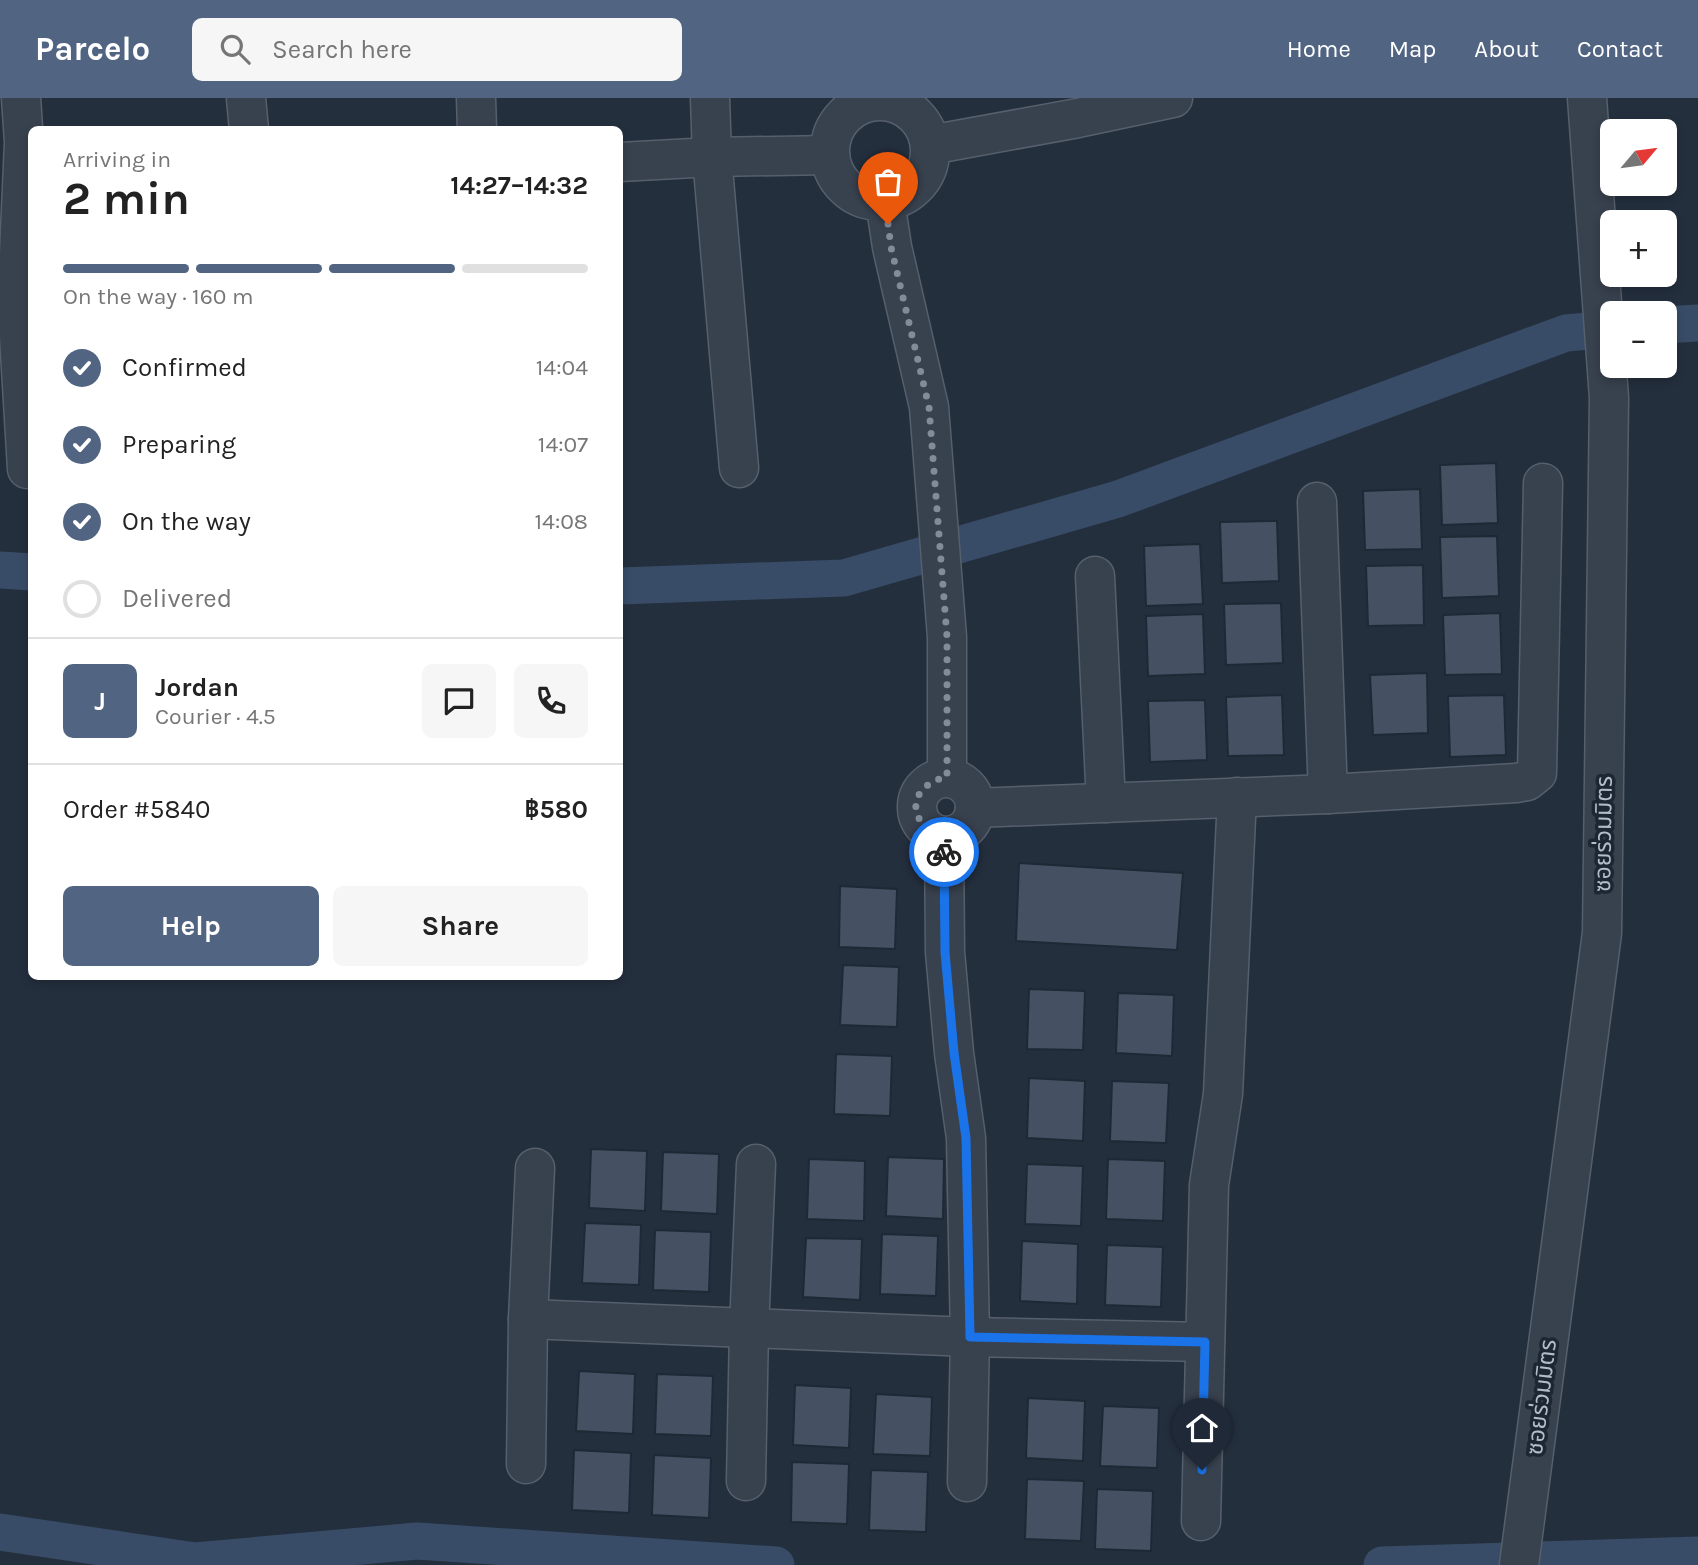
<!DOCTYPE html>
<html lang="en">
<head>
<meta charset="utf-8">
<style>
  body { margin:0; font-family:Karla,"Noto Sans Thai",sans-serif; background:#f6f6f6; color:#222; height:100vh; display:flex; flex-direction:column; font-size:26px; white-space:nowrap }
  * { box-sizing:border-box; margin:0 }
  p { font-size:23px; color:#767676 }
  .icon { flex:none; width:38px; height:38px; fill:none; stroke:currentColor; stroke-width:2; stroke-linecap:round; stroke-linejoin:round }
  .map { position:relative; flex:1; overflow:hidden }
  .side { position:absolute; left:28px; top:28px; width:595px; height:854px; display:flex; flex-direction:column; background:#fff; border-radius:10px; box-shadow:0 4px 10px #0003 }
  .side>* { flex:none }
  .needle { width:46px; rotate:61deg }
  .controls { position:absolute; left:1600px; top:21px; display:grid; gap:14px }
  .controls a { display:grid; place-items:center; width:77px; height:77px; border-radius:10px; background:#fff; box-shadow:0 4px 10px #0003; font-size:35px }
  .pin { position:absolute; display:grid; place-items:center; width:60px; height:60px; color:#fff; margin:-72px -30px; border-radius:50% 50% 50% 0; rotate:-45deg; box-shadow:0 0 7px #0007 }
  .pin .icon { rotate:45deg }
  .courier { position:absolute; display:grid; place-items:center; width:70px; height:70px; margin:-35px; border:5px solid #1a73e8; border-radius:50%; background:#fff; color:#222; box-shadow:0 2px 9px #0007 }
  .headline em { font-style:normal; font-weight:700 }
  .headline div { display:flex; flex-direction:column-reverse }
  .headline { display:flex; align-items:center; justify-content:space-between; height:119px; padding:0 35px }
  h1 { font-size:46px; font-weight:700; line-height:52px }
  .bar { display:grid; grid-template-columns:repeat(4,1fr); gap:10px 7px; align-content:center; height:84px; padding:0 35px }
  .bar i { height:9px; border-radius:5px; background:#e0e0e0 }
  .bar .selected { background:#516482 }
  .bar p { grid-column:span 4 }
  .line { display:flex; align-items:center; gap:18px; padding:0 35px; border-top:2px solid #e0e0e0 }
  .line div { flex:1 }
  .round { display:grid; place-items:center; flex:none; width:74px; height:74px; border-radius:10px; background:#f6f6f6 }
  ol { padding:0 35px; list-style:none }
  li { display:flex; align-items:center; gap:21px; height:77px }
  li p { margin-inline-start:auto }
  li .icon { padding:7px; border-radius:50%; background:#516482; color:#fff; stroke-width:4 }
  li:last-child { color:#767676 }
  li i { width:38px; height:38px; border:4px solid #e0e0e0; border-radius:50% }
  .button { display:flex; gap:14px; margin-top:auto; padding:14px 35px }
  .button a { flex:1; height:80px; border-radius:10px; background:#516482; color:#fff; font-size:28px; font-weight:700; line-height:80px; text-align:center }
  .button a+a { background:#f6f6f6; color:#222 }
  header { display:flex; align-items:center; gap:42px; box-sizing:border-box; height:98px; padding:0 35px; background:#516482; color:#fff }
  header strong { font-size:33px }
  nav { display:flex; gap:38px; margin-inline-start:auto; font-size:24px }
  .search { width:490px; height:63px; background:#f6f6f6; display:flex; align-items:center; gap:18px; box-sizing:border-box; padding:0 24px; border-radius:10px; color:#767676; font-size:26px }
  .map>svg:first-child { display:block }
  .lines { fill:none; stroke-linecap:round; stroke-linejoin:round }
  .canal { stroke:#394c67; stroke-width:37 }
  .building { fill:#455162; stroke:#1f2835; stroke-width:2 }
  .minor-casing { stroke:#565f6c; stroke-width:41 }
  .minor { stroke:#38414e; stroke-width:38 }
  .done { stroke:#828b98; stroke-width:7; stroke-dasharray:0 12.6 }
  .route { stroke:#1a73e8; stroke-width:9 }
  .labels { text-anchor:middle; stroke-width:7; stroke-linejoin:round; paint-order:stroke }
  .street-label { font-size:23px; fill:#b4bcc9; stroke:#1d2633 }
</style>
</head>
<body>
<header>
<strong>Parcelo</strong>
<div class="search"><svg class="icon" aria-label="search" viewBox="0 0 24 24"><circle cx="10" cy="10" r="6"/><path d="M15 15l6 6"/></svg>Search here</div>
<nav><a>Home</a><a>Map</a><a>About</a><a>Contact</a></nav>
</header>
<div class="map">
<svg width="1698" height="1467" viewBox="0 0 1698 1467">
  <rect width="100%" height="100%" fill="#242f3e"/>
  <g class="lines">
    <g class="canal">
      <path d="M1664 227 1698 225"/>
      <path d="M0 472 32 474"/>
      <path d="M620 488 844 480 1118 401 1566 235 1612 231"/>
      <path d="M0 1434 195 1463 417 1443 776 1467"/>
      <path d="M1382 1467 1698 1457"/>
    </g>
  </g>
  <g class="building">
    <path d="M1496 365 1498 425 1442 427 1440 367Z"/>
    <path d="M1420 391 1422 451 1365 452 1363 393Z"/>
    <path d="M1277 423 1279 483 1222 485 1220 424Z"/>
    <path d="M1497 438 1499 498 1442 500 1440 439Z"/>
    <path d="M1200 446 1203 506 1146 508 1144 448Z"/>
    <path d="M1423 467 1424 527 1368 528 1366 468Z"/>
    <path d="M1281 505 1283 565 1226 567 1224 506Z"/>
    <path d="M1500 515 1502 576 1445 577 1443 517Z"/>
    <path d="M1203 516 1205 576 1148 578 1146 518Z"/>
    <path d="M1427 575 1428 635 1373 637 1370 577Z"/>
    <path d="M1282 597 1284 657 1228 658 1226 599Z"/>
    <path d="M1504 597 1506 657 1450 659 1448 598Z"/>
    <path d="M1205 602 1207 662 1150 664 1148 603Z"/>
    <path d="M1019 765 1183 775 1177 852 1016 843Z"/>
    <path d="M840 788 897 791 895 851 839 849Z"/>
    <path d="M843 867 899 869 897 929 840 927Z"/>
    <path d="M1029 891 1085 893 1083 952 1027 951Z"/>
    <path d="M1118 895 1174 897 1172 958 1116 955Z"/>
    <path d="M836 956 892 958 890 1018 834 1016Z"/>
    <path d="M1029 980 1085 983 1083 1043 1027 1040Z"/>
    <path d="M1112 983 1169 985 1166 1045 1110 1043Z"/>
    <path d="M591 1051 647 1053 645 1113 589 1110Z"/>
    <path d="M663 1054 719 1056 717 1116 661 1113Z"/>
    <path d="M888 1059 944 1061 943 1121 886 1118Z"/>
    <path d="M809 1061 865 1063 864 1123 807 1121Z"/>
    <path d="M1108 1061 1165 1063 1163 1123 1106 1121Z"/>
    <path d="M1027 1066 1083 1068 1081 1128 1025 1126Z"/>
    <path d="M585 1125 641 1127 639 1187 582 1185Z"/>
    <path d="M655 1132 711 1134 709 1194 653 1192Z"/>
    <path d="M882 1136 938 1138 936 1198 880 1196Z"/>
    <path d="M806 1140 862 1141 860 1202 803 1199Z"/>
    <path d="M1022 1143 1078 1146 1077 1206 1020 1203Z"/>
    <path d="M1107 1147 1163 1149 1161 1209 1105 1207Z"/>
    <path d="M579 1273 635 1276 633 1336 576 1333Z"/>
    <path d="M657 1276 713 1278 711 1338 655 1336Z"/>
    <path d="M795 1287 851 1290 849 1350 793 1347Z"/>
    <path d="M876 1296 932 1299 930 1358 873 1356Z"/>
    <path d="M1028 1300 1085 1303 1083 1363 1026 1360Z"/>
    <path d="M1103 1308 1159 1310 1157 1370 1100 1368Z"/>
    <path d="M574 1352 631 1355 629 1415 572 1412Z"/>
    <path d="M654 1357 711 1360 709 1420 652 1417Z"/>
    <path d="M792 1364 849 1366 847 1426 791 1424Z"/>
    <path d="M871 1372 928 1374 926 1434 869 1432Z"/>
    <path d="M1027 1381 1084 1383 1081 1443 1025 1441Z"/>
    <path d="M1097 1391 1153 1393 1151 1453 1095 1451Z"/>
  </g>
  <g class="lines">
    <g class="minor-casing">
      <g id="minor">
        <path d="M21 0 24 44 19 157 18 220 27 371"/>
        <path d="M246 0 249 32"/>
        <path d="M476 0 477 32"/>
        <path d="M710 0 712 59 739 370"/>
        <circle cx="880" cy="53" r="50"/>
        <path d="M930 47 1078 20 1173 0"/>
        <path d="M620 64 712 59 830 57"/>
        <path d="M885 103 892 149 929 309 947 539V679"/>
        <path d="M1317 404 1328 696"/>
        <path d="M1095 478 1106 705"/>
        <circle cx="946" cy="709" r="29"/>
        <path d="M975 710 1328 696 1516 685 1527 683 1537 675 1543 385"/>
        <path d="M944 738 945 854 954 955 966 1040 970 1239 967 1384"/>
        <path d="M528 1221 970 1239 1205 1244"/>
        <path d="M526 1366 528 1221 535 1070"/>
        <path d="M746 1383 749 1230 756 1066"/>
        <path d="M1201 1423 1209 1087 1223 996 1237 699"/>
        <path d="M1519 1467 1602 835 1609 300 1587 0"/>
      </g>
    </g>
    <use href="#minor" class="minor"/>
  </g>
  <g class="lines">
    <path class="done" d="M888 126 891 149 929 309 947 539V679C907 687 905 727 944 738V754"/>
    <path class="route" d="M944 754 945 854 954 955 966 1040 970 1239 1205 1244 1202 1372"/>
  </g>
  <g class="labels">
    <g class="street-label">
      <text transform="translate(1603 736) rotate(-89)" y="8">ซอยร่วมมิตร</text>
      <text transform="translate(1541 1299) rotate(-83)" y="8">ซอยร่วมมิตร</text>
    </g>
  </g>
</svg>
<div class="controls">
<a><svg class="needle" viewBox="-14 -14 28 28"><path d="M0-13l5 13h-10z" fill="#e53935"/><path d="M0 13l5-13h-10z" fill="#767676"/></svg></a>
<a>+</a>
<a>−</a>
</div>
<div class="pin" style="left:888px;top:126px;background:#ea580c"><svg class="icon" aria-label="bag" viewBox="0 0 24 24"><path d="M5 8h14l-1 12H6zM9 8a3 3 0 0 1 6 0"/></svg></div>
<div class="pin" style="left:1202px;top:1372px;background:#1f2937"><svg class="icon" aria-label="home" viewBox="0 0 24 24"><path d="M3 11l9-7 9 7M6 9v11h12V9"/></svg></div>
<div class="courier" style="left:944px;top:754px"><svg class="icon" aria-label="bike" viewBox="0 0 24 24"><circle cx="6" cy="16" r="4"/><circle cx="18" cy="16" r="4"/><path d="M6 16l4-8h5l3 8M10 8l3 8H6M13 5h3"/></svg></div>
<section class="side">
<div class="headline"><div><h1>2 min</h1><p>Arriving in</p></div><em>14:27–14:32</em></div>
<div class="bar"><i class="selected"></i><i class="selected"></i><i class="selected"></i><i></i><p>On the way · 160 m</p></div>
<ol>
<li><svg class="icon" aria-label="check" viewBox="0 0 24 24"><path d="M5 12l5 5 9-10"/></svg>Confirmed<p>14:04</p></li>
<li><svg class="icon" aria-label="check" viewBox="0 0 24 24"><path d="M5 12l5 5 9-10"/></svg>Preparing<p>14:07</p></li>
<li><svg class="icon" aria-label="check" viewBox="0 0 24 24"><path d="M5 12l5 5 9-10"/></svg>On the way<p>14:08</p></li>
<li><i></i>Delivered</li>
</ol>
<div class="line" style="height:126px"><b class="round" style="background:#516482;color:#fff">J</b><div><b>Jordan</b><p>Courier · 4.5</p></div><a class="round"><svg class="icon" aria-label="chat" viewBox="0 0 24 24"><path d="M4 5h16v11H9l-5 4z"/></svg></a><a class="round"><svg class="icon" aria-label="phone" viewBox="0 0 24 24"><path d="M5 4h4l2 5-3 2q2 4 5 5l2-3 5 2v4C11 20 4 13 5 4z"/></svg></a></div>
<div class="line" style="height:91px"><div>Order #5840</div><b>฿580</b></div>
<div class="button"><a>Help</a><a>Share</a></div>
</section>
</div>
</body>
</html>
